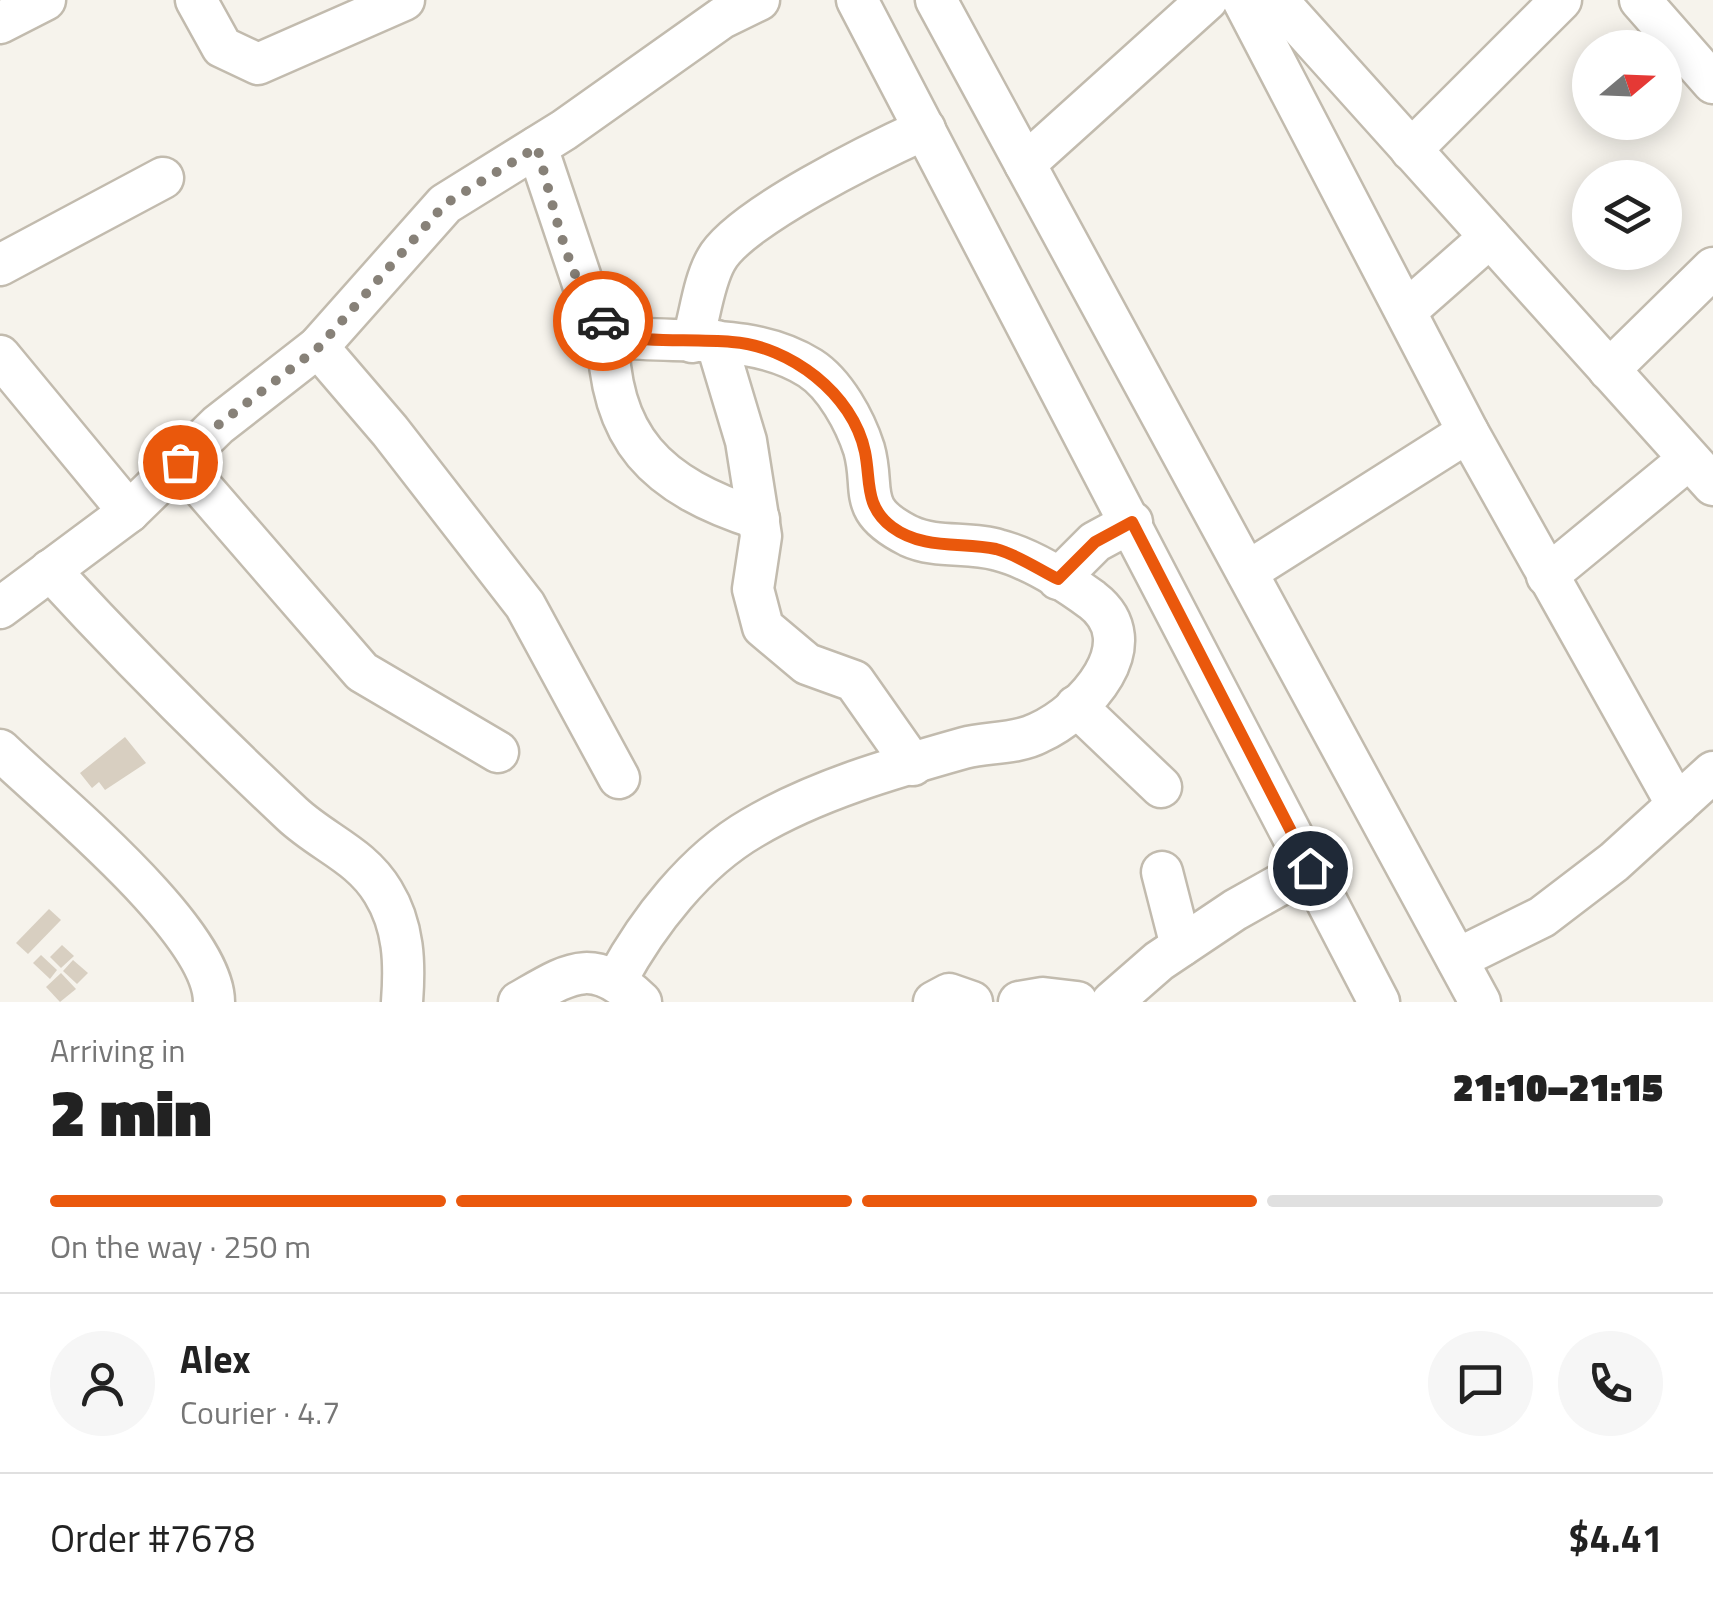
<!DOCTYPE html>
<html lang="en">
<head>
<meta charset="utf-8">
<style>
  body { margin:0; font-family:"Titillium Web",sans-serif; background:#f6f6f6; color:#222; height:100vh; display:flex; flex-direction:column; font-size:38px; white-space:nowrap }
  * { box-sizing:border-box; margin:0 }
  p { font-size:32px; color:#767676 }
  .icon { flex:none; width:55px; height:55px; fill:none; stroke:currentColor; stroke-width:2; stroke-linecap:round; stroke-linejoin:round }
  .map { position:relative; height:1002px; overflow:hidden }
  .side { display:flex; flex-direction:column; background:#fff; flex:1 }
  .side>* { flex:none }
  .needle { width:65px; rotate:71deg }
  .buttons { position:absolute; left:1572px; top:30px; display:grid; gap:20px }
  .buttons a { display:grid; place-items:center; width:110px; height:110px; border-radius:50%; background:#fff; box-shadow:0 5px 25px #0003; font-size:50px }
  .pin { position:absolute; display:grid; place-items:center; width:85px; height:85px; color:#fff; margin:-42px; border:5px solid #fff; border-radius:50%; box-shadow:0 2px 10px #0007 }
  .courier { position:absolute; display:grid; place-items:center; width:100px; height:100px; margin:-50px; border:8px solid #ea580c; border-radius:50%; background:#fff; color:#222; box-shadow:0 2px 12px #0007 }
  .summary em { font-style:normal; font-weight:800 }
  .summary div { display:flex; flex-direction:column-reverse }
  .summary { display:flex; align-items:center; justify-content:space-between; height:170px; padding:0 50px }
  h1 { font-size:65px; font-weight:800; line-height:75px }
  .bar { display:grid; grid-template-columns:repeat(4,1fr); gap:15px 10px; align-content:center; height:120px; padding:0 50px }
  .bar i { height:12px; border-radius:8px; background:#e0e0e0 }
  .bar .selected { background:#ea580c }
  .bar p { grid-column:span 4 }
  .line { display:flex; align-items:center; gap:25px; padding:0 50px; border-top:2px solid #e0e0e0 }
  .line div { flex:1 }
  .round { display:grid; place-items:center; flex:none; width:105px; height:105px; border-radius:52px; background:#f6f6f6 }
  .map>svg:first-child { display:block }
  .building { fill:#d8cfc1 }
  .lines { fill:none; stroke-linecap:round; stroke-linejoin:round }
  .minor-casing { stroke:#c2bbae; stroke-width:45 }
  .minor { stroke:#fff; stroke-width:40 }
  .done { stroke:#878178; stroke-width:10; stroke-dasharray:0 18 }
  .route { stroke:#ea580c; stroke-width:12 }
</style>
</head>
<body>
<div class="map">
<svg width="1713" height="1002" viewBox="0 0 1713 1002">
  <rect width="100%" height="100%" fill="#f6f3ec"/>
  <g class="building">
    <path d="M125 737 146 763 105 790 99 782 92 788 80 773Z"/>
    <path d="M49 909 61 920 28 954 16 943Z"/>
    <path d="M62 945 74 956 61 968 50 957Z"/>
    <path d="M41 955 57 970 50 979 33 963Z"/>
    <path d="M73 960 88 973 77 984 63 971Z"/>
    <path d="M61 973 76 989 60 1002 46 987Z"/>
  </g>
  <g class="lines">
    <g class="minor-casing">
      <g id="minor">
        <path d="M196 0 222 47 258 64 404 0"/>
        <path d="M857 0 1379 1002"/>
        <path d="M936 0 1480 1002"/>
        <path d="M1243 0 1468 432 1677 805"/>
        <path d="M1277 0 1713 485"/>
        <path d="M1640 0 1713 83"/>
        <path d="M0 23 45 0"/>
        <path d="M537 147 591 308 618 337C681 344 753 332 810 368 835 384 855 421 864 449 876 491 855 509 909 536 937 549 969 541 998 550 1029 558 1066 581 1092 600 1148 643 1085 712 1038 733 1017 744 987 742 964 748 893 768 816 790 752 828 695 861 648 922 617 979"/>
        <path d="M1411 150 1561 0"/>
        <path d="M1025 164 1207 0"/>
        <path d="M0 265 163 178"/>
        <path d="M1406 311 1490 237"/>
        <path d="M608 327C607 439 656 486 759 519"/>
        <path d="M716 341 746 441 761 536 753 589 763 627 807 664 854 681 913 765"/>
        <path d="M692 342C700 317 703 283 716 260 738 218 879 150 925 129"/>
        <path d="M318 347 390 431 525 605 619 778"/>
        <path d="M0 356 129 512"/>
        <path d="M1609 370 1713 268"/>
        <path d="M180 462 362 672 498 752"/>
        <path d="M50 570C128 655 208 735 292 814 323 843 361 855 383 892 404 926 405 963 402 1002"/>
        <path d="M1247 572 1468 432"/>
        <path d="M1547 576 1689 459"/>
        <path d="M1058 579 1095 542 1132 522"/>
        <path d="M0 608 129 512 218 425 318 347 445 204 564 130 722 18 759 0"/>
        <path d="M1076 706 1161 787"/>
        <path d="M0 750C53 801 214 931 214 1002"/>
        <path d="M1162 872 1181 946"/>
        <path d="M1457 959 1542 917 1614 862 1713 772"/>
        <path d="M519 1002C570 973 592 955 641 1002"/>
        <path d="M934 1002 949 994 972 1002"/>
        <path d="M1019 1002 1043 998 1077 1002"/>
        <path d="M1112 1002 1159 961 1235 910 1310 868"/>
      </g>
    </g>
    <use href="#minor" class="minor"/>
  </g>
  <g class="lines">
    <path class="done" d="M180 462 218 425 318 348 445 204 537 147C552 198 567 282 603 321"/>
    <path class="route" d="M603 321 618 337C656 342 694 339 732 342 790 346 853 394 865 452 871 481 864 506 892 527 923 550 961 542 996 549 1016 554 1038 569 1058 579L1095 542 1132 522 1310 868"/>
  </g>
</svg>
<div class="buttons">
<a><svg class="needle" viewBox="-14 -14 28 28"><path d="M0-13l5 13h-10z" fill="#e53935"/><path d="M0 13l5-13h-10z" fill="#767676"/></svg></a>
<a><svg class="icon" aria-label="layers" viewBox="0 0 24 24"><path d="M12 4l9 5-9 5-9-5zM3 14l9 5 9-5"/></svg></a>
</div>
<div class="pin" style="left:180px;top:462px;background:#ea580c"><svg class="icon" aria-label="bag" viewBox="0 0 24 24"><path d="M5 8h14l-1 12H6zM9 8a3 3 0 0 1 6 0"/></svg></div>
<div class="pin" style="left:1310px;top:868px;background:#1f2937"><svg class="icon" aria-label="home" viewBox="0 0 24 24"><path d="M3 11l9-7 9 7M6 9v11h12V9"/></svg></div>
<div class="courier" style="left:603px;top:321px"><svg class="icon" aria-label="car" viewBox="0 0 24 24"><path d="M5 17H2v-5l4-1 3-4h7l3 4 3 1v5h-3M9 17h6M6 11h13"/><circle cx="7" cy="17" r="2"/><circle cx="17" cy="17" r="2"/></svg></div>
</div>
<section class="side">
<div class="summary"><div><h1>2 min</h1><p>Arriving in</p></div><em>21:10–21:15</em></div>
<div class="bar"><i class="selected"></i><i class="selected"></i><i class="selected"></i><i></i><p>On the way · 250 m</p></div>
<div class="line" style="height:180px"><a class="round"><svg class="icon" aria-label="person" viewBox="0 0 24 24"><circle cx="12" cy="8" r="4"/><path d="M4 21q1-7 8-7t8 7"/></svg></a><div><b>Alex</b><p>Courier · 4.7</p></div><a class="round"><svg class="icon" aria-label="chat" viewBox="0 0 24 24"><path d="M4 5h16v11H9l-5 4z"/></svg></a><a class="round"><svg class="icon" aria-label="phone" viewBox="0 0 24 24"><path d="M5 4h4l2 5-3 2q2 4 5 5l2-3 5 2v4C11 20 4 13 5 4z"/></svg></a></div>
<div class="line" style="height:130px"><div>Order #7678</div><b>$4.41</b></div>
</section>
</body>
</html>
